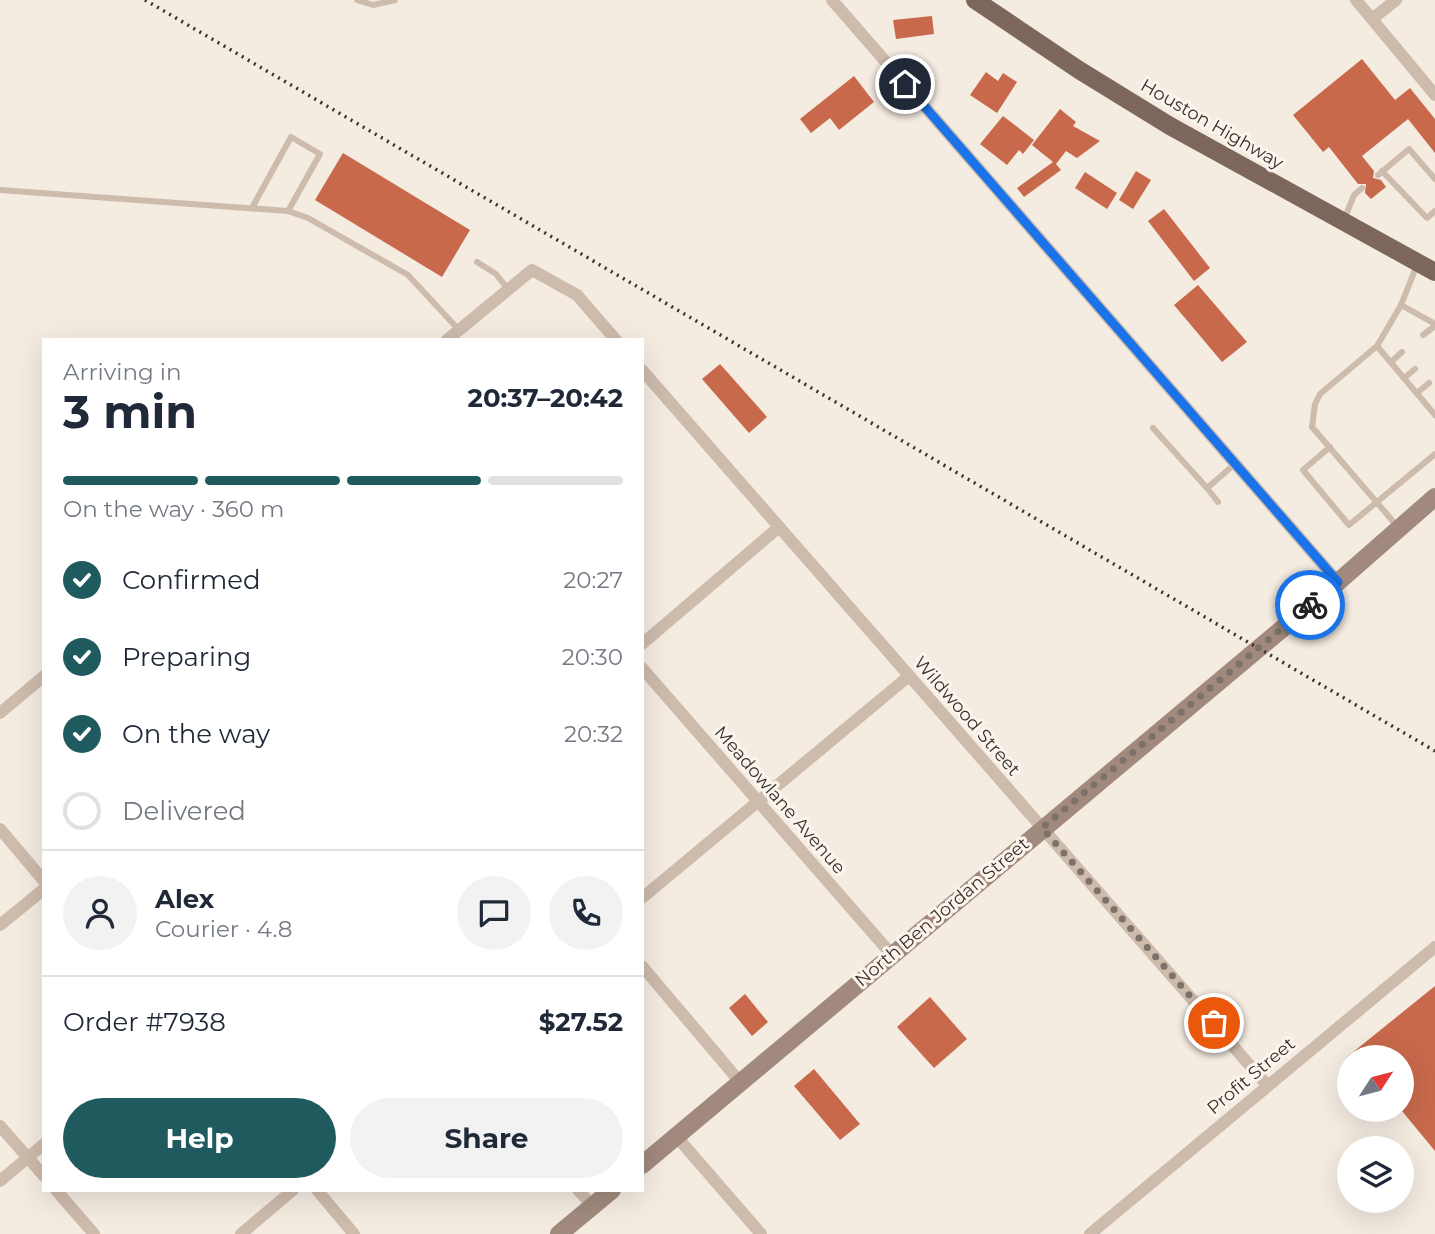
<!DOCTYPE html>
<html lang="en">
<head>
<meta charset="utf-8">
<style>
  body { margin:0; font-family:Montserrat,sans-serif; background:#f2f2f3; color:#1f2937; height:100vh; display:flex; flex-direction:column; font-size:26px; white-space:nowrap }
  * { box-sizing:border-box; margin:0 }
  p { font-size:23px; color:#747a83 }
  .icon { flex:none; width:38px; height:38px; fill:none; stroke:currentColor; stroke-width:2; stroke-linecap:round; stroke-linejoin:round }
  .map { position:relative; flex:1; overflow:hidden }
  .side { position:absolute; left:42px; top:338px; width:602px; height:854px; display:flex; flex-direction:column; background:#fff; border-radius:0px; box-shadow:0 7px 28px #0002 }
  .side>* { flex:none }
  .needle { width:46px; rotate:54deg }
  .controls { position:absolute; left:1337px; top:1045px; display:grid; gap:14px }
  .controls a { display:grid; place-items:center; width:77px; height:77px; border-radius:50%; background:#fff; box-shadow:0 7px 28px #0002; font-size:35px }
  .pin { position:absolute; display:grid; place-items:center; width:60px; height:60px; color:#fff; margin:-30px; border:4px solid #fff; border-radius:50%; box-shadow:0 2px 7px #0007 }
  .courier { position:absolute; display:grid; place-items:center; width:70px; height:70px; margin:-35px; border:5px solid #1a73e8; border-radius:50%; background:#fff; color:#222; box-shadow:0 2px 9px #0007 }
  .overview em { font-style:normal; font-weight:700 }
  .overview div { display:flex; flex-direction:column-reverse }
  .overview { display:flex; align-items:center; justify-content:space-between; height:119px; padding:0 21px }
  h1 { font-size:46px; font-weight:700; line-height:52px }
  .bar { display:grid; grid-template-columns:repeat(4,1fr); gap:10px 7px; align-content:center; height:84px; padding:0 21px }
  .bar i { height:9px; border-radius:5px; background:#e0e1e3 }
  .bar .active { background:#1f5a5e }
  .bar p { grid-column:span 4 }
  .line { display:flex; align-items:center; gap:18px; padding:0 21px; border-top:2px solid #e0e1e3 }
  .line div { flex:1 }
  .round { display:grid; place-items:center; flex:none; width:74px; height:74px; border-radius:37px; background:#f2f2f3 }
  ol { padding:0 21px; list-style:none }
  li { display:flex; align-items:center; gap:21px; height:77px }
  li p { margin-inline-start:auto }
  li .icon { padding:7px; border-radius:50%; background:#1f5a5e; color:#fff; stroke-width:4 }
  li:last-child { color:#747a83 }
  li i { width:38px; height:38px; border:4px solid #e0e1e3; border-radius:50% }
  .primary-button { display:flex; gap:14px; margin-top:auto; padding:14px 21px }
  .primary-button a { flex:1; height:80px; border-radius:42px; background:#1f5a5e; color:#fff; font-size:28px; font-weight:700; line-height:80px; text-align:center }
  .primary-button a+a { background:#f2f2f3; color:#1f2937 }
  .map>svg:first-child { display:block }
  .building { fill:#c8694b }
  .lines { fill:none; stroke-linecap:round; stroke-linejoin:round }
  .lane { stroke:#cdbbac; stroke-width:6 }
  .street { stroke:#cdbbac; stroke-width:12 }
  .secondary { stroke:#a18a7d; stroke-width:18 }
  .primary { stroke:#7d675c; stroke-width:18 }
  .rail { stroke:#3b302b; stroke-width:3.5; stroke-dasharray:2 5; stroke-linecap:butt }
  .done { stroke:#7c716b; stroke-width:7; stroke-dasharray:0 12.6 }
  .route { stroke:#1a73e8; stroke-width:9 }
  .labels { text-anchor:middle; stroke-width:6; stroke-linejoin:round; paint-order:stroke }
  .street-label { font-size:18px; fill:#3b302b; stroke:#fbf5ee }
</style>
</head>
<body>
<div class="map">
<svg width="1435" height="1234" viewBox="0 0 1435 1234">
  <rect width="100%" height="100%" fill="#f4ebe1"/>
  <g class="building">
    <path d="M932 16 934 34 896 39 893 20Z"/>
    <path d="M1362 59 1395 100 1410 88 1435 119V153L1408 119 1362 156 1374 171 1373 178 1381 180 1386 187 1371 199 1365 193 1366 184H1358L1329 147 1323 152 1293 115Z"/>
    <path d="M986 72 998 81 1003 73 1017 82 997 113 970 95Z"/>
    <path d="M854 76 874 102 839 130 830 118 811 133 800 119Z"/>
    <path d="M1060 109 1076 122 1073 126 1100 141 1077 158 1066 151 1056 164 1061 170 1024 197 1017 188 1053 162 1032 145Z"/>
    <path d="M1003 116 1034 140 1023 154 1019 150 1007 165 980 144Z"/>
    <path d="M343 153 470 230 442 277 315 200Z"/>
    <path d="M1136 171 1151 180 1133 209 1119 200Z"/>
    <path d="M1085 172 1117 193 1107 209 1075 188Z"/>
    <path d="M1164 209 1210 268 1194 281 1148 221Z"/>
    <path d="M1198 285 1247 342 1222 362 1174 305Z"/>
    <path d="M720 364 767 417 749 433 702 379Z"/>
    <path d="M1435 986V1151L1402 1111V1057H1347Z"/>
    <path d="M745 994 768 1022 752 1036 729 1008Z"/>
    <path d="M930 997 967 1039 934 1068 897 1027Z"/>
    <path d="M814 1069 860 1124 840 1140 794 1086Z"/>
  </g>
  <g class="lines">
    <g class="lane">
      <path d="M357 0 373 5 395 0"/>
      <path d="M1382 171 1427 218 1435 211"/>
      <path d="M1378 175 1409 149 1435 179"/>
      <path d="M0 190 288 211 308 218 408 275 459 330"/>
      <path d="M253 206 291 137 320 154 288 211"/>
      <path d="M1344 220 1354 195 1362 188"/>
      <path d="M477 262 496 274 508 289"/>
      <path d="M1417 265 1401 305 1435 324"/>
      <path d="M1401 305 1377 346 1435 415"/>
      <path d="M1423 335 1435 326"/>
      <path d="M1377 346 1320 394 1315 404 1312 427 1397 526"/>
      <path d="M1391 362 1402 352"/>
      <path d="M1404 378 1415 369"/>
      <path d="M1417 393 1429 383"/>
      <path d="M1153 428 1207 488 1235 464"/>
      <path d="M1330 447 1303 470 1349 525 1435 454"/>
      <path d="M1207 488 1218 502"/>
    </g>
    <g class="street">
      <path d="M832 0 1338 582"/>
      <path d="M1356 0 1435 95"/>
      <path d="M1372 19 1396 0"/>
      <path d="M447 340 532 270 577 295 616 340"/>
      <path d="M642 370 1267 1085"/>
      <path d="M642 644 779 527"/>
      <path d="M642 668 892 955"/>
      <path d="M0 713 44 676"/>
      <path d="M0 829 44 881"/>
      <path d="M642 898 909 676"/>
      <path d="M0 925 44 889"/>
      <path d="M642 966 740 1082"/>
      <path d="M0 1126 44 1176"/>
      <path d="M677 1137 761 1234"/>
      <path d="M0 1181 44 1144"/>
      <path d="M56 1190 94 1234"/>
      <path d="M317 1190 354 1234"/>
      <path d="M578 1190 593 1206"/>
      <path d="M241 1234 293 1190"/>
      <path d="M1090 1234 1435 947"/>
    </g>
    <g class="secondary">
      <path d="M642 1165 1338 582 1435 497"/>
      <path d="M559 1234 612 1190"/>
    </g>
    <path class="primary" d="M975 0 1079 70 1170 126 1435 272"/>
    <path class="rail" d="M145 0 1435 751"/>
  </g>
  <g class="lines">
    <path class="done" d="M1214 1023 1042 828 1310 605"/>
    <path class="route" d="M905 84 1338 582 1310 605"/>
  </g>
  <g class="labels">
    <g class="street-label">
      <text transform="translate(1212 124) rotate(30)" y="6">Houston Highway</text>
      <text transform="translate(967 716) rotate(49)" y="6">Wildwood Street</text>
      <text transform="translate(780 800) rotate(49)" y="6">Meadowlane Avenue</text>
      <text transform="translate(942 912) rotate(-40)" y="6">North Ben Jordan Street</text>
      <text transform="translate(1251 1076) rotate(-40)" y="6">Profit Street</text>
    </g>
  </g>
</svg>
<div class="controls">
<a><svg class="needle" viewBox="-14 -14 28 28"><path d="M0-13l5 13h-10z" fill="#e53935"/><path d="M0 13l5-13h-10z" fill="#747a83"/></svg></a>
<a><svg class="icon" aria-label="layers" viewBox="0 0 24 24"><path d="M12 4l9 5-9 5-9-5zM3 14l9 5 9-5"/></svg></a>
</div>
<div class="pin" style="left:1214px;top:1023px;background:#ea580c"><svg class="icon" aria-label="bag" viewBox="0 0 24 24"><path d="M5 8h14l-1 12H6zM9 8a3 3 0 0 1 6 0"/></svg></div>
<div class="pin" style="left:905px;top:84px;background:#1f2937"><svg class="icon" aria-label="home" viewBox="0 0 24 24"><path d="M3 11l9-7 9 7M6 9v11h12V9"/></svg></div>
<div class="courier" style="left:1310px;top:605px"><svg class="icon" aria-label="bike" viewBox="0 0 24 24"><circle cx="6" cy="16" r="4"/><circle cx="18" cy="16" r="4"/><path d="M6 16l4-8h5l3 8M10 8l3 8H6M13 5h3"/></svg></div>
<section class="side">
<div class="overview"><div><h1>3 min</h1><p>Arriving in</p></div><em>20:37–20:42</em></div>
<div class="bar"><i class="active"></i><i class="active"></i><i class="active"></i><i></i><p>On the way · 360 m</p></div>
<ol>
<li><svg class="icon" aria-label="check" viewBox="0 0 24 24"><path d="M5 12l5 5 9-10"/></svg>Confirmed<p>20:27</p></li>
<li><svg class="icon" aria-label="check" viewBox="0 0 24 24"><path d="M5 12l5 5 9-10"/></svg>Preparing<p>20:30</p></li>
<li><svg class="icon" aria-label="check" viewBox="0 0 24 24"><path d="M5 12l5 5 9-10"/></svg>On the way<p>20:32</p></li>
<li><i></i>Delivered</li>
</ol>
<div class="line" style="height:126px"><a class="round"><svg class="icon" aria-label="person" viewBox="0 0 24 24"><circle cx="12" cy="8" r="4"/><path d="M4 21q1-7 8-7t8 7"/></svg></a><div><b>Alex</b><p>Courier · 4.8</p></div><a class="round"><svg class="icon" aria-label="chat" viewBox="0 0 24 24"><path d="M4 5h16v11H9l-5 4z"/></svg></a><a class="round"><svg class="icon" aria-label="phone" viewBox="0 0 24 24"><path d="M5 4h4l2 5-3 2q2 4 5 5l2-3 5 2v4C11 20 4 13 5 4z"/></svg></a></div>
<div class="line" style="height:91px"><div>Order #7938</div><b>$27.52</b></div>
<div class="primary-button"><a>Help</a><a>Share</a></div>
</section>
</div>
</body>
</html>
